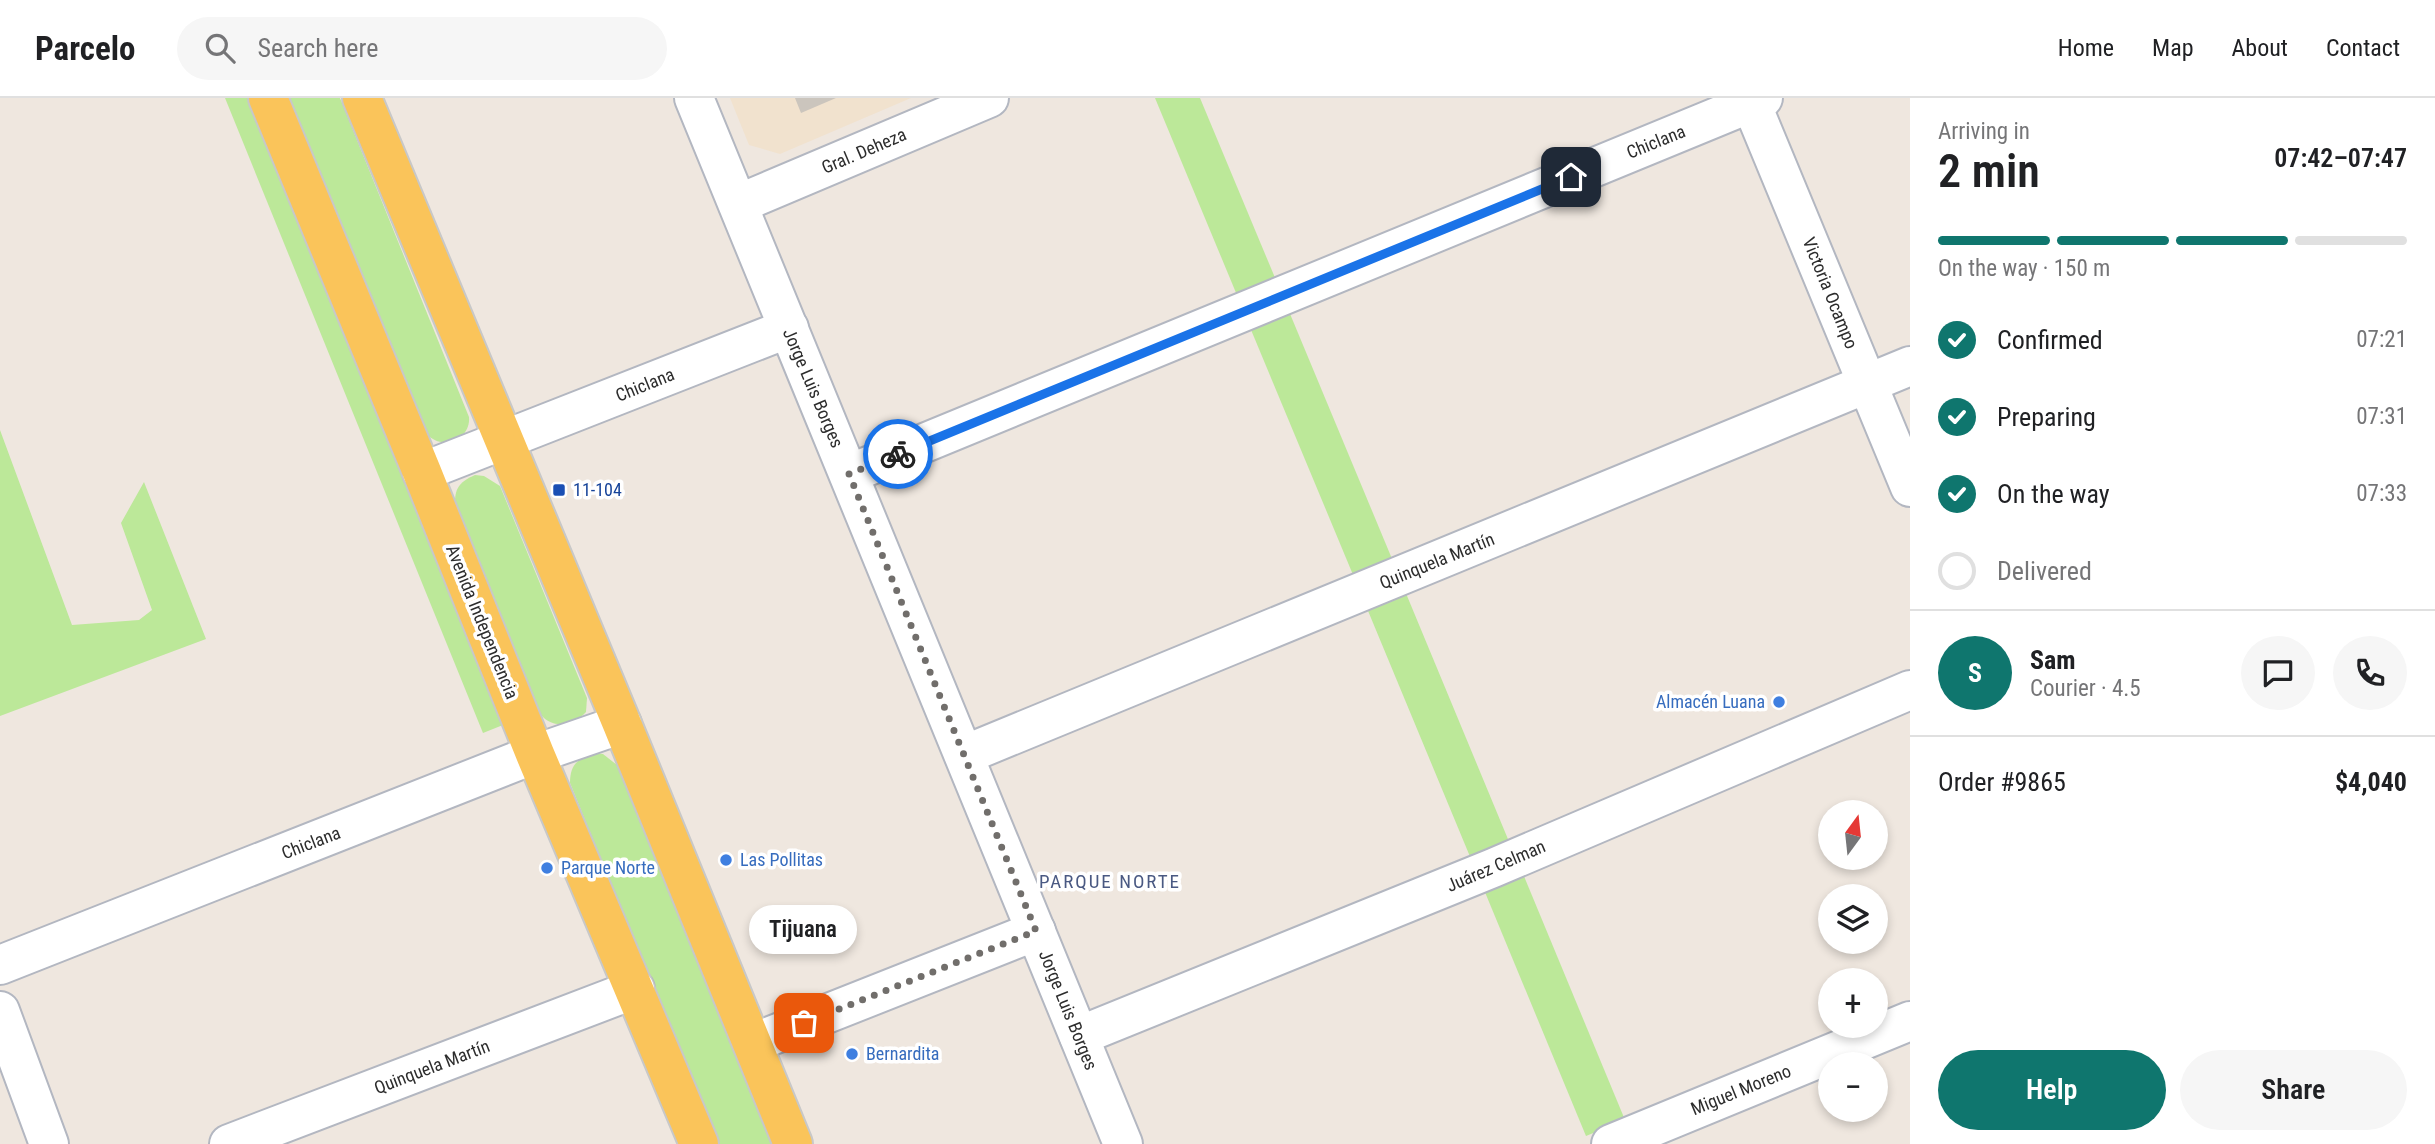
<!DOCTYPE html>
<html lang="en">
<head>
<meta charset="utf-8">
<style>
  body { margin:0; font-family:"Roboto Condensed",sans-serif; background:#f6f6f6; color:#202124; height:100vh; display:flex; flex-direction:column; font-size:26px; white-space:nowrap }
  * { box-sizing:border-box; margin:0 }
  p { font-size:23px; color:#757577 }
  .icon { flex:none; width:38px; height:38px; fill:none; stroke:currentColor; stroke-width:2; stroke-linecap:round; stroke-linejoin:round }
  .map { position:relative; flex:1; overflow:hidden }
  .panel { display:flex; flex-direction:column; background:#fff; width:525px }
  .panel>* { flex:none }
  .needle { width:46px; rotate:15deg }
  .buttons { position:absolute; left:1818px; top:702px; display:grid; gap:14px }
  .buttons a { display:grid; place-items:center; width:70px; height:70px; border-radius:50%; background:#fff; box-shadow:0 4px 10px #0003; font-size:35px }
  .pin { position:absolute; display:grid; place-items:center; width:60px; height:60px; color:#fff; margin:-30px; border-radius:14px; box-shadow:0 4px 10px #0006 }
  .courier { position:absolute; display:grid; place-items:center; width:70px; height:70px; margin:-35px; border:5px solid #1a73e8; border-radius:50%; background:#fff; color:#222; box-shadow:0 2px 9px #0007 }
  .bubble { position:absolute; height:49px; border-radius:24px; background:#fff; box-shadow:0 4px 10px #0003; font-size:23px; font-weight:600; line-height:49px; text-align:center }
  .head em { font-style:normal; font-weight:600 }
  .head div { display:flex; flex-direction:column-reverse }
  .head { display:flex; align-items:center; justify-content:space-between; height:119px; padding:0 28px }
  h1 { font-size:46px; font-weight:600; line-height:52px }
  .bar { display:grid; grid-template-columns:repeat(4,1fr); gap:10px 7px; align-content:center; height:84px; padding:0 28px }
  .bar i { height:9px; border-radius:5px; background:#e0e0e0 }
  .bar .active { background:#0f766e }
  .bar p { grid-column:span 4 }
  .line { display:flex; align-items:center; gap:18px; padding:0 28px; border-top:2px solid #e0e0e0 }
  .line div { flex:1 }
  .round { display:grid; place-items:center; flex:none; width:74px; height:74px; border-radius:37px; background:#f6f6f6 }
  ol { padding:0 28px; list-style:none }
  li { display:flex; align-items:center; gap:21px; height:77px }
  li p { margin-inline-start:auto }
  li .icon { padding:7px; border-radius:50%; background:#0f766e; color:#fff; stroke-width:4 }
  li:last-child { color:#757577 }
  li i { width:38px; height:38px; border:4px solid #e0e0e0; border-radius:50% }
  .cta { display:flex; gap:14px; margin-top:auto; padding:14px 28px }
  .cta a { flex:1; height:80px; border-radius:42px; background:#0f766e; color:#fff; font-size:28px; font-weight:600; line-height:80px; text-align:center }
  .cta a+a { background:#f6f6f6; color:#202124 }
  header { display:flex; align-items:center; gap:42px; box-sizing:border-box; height:98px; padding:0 35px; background:#fff; border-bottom:2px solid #e0e0e0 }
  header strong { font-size:33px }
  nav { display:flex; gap:38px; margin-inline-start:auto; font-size:24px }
  .search { width:490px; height:63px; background:#f6f6f6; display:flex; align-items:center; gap:18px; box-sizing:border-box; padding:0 24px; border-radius:38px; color:#757577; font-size:26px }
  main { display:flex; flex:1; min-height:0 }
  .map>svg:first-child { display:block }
  .education { fill:#f1e2ce }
  .green { fill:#bce899 }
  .building { fill:#cbc5bd }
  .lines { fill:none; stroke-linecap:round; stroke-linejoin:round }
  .minor-casing { stroke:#b3b7c1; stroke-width:42 }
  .major-casing { stroke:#c8c8c8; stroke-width:42 }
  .minor { stroke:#fff; stroke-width:38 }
  .major { stroke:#fac45a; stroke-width:38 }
  .done { stroke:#716e6b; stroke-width:7; stroke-dasharray:0 12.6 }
  .route { stroke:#1a73e8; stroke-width:9 }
  .transit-dot { fill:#1a4fb4; stroke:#fff; stroke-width:2.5 }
  .shop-dot { fill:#3f7fe0; stroke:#fff; stroke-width:2.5 }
  .labels { text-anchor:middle; stroke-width:7; stroke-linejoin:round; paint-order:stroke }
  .street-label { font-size:18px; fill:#2d2d2d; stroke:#fff }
  .transit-label { font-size:18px; fill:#164399; stroke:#fff; text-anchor:start }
  .shop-label { font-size:18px; fill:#366cbe; stroke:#fff; text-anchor:start }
  .neighbourhood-label { font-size:19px; letter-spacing:2px; fill:#4a5982; stroke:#fff }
</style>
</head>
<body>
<header>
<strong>Parcelo</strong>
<div class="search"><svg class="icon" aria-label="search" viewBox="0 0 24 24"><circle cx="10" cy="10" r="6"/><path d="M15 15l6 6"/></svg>Search here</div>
<nav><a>Home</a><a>Map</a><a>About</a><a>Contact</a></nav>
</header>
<main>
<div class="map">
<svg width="1910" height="1046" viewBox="0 0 1910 1046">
  <rect width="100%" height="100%" fill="#efe7df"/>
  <path class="education" d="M730 0H911L780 56 749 47Z"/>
  <g class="green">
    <path d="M225 0H248L503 627 483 635Z"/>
    <path d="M290 0H340L469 319C471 342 441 353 427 336Z"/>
    <path d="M1155 0H1200L1278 187 1239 202Z"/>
    <path d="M1288 211 1395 468 1356 484 1249 227Z"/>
    <path d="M0 332 72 527 139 522 152 512 121 425 144 384 206 541 0 618Z"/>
    <path d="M475 377 484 378 500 388 587 600 586 614C574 627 554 632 541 617L455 404C455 389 461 383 475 377Z"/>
    <path d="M1405 493 1510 746 1471 761 1366 508Z"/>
    <path d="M594 655 603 656 617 667 772 1046H717L570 685C570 667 577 661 594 655Z"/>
    <path d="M1521 771 1625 1022 1586 1038 1482 787Z"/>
  </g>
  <path class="building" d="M795 0H836L801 15Z"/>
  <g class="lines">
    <g class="minor-casing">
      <g id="minor">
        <path d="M694 0 1123 1046"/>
        <path d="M1749 0 1910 389"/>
        <path d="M738 106 989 0"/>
        <path d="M422 374 789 230"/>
        <path d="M849 376 1763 0"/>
        <path d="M964 657 1910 268"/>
        <path d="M0 867 535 656 622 626"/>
        <path d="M0 913 49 1046"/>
        <path d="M1079 938 1493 770 1910 592"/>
        <path d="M753 945 1036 833"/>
        <path d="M229 1046 635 891"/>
        <path d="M1611 1046 1910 923"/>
      </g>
    </g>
    <g class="major-casing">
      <g id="major">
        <path d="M268 0 422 374 535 656 699 1046"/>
        <path d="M362 0 622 626 793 1046"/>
      </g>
    </g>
    <use href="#minor" class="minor"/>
    <use href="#major" class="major"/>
  </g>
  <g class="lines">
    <path class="done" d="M804 925 1036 833 849 376 898 356"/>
    <path class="route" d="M898 356 1571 79"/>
  </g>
  <rect class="transit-dot" x="552" y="385" width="14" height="14" rx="3.5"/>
  <g class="shop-dot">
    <circle cx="1779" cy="604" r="7"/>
    <circle cx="726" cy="762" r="7"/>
    <circle cx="547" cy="770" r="7"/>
    <circle cx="852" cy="956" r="7"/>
  </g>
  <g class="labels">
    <g class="street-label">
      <text transform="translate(1656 44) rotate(-22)" y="6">Chiclana</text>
      <text transform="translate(864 53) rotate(-23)" y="6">Gral. Deheza</text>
      <text transform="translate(1830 195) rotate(68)" y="6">Victoria Ocampo</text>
      <text transform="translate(645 287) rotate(-22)" y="6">Chiclana</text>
      <text transform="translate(813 290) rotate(67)" y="6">Jorge Luis Borges</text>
      <text transform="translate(1437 463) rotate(-22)" y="6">Quinquela Martín</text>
      <text transform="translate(482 524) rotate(68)" y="6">Avenida Independencia</text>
      <text transform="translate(311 745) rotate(-21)" y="6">Chiclana</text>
      <text transform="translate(1496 768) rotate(-23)" y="6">Juárez Celman</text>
      <text transform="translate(1068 912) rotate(68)" y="6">Jorge Luis Borges</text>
      <text transform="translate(432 969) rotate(-21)" y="6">Quinquela Martín</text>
      <text transform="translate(1741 992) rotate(-22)" y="6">Miguel Moreno</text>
    </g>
    <g class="transit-label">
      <text x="573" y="398">11-104</text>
    </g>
    <g class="shop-label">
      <text x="1765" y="610" text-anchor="end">Almacén Luana</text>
      <text x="740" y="768">Las Pollitas</text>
      <text x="561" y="776">Parque Norte</text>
      <text x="866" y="962">Bernardita</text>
    </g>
    <g class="neighbourhood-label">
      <text x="1110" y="790">PARQUE NORTE</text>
    </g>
  </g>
</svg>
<div class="buttons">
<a><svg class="needle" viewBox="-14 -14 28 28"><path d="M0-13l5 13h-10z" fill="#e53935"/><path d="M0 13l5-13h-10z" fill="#757577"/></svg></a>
<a><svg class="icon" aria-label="layers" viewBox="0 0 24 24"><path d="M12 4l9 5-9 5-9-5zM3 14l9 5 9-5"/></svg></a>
<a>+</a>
<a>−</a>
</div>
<div class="pin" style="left:804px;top:925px;background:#ea580c"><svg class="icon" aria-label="bag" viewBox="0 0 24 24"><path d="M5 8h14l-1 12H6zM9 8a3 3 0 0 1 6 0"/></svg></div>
<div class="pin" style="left:1571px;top:79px;background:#1f2937"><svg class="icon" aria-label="home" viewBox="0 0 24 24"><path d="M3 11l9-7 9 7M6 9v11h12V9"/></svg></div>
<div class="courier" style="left:898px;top:356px"><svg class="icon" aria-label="bike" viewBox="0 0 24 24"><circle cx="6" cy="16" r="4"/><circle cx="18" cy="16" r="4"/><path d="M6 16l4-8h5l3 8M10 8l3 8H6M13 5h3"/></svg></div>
<div class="bubble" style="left:749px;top:807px;width:108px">Tijuana</div>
</div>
<section class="panel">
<div class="head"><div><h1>2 min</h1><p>Arriving in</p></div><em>07:42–07:47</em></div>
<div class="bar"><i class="active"></i><i class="active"></i><i class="active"></i><i></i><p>On the way · 150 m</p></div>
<ol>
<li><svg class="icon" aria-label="check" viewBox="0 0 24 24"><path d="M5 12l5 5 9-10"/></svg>Confirmed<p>07:21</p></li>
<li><svg class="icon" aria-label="check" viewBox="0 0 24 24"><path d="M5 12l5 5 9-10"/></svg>Preparing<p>07:31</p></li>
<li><svg class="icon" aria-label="check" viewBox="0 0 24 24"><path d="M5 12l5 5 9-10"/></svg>On the way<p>07:33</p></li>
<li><i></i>Delivered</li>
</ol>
<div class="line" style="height:126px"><b class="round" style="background:#0f766e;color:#fff">S</b><div><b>Sam</b><p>Courier · 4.5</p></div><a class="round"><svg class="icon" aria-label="chat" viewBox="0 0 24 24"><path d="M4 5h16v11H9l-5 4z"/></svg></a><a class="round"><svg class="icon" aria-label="phone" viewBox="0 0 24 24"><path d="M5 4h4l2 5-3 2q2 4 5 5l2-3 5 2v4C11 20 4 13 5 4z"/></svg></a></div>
<div class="line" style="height:91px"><div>Order #9865</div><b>$4,040</b></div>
<div class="cta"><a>Help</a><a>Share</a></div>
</section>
</main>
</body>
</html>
